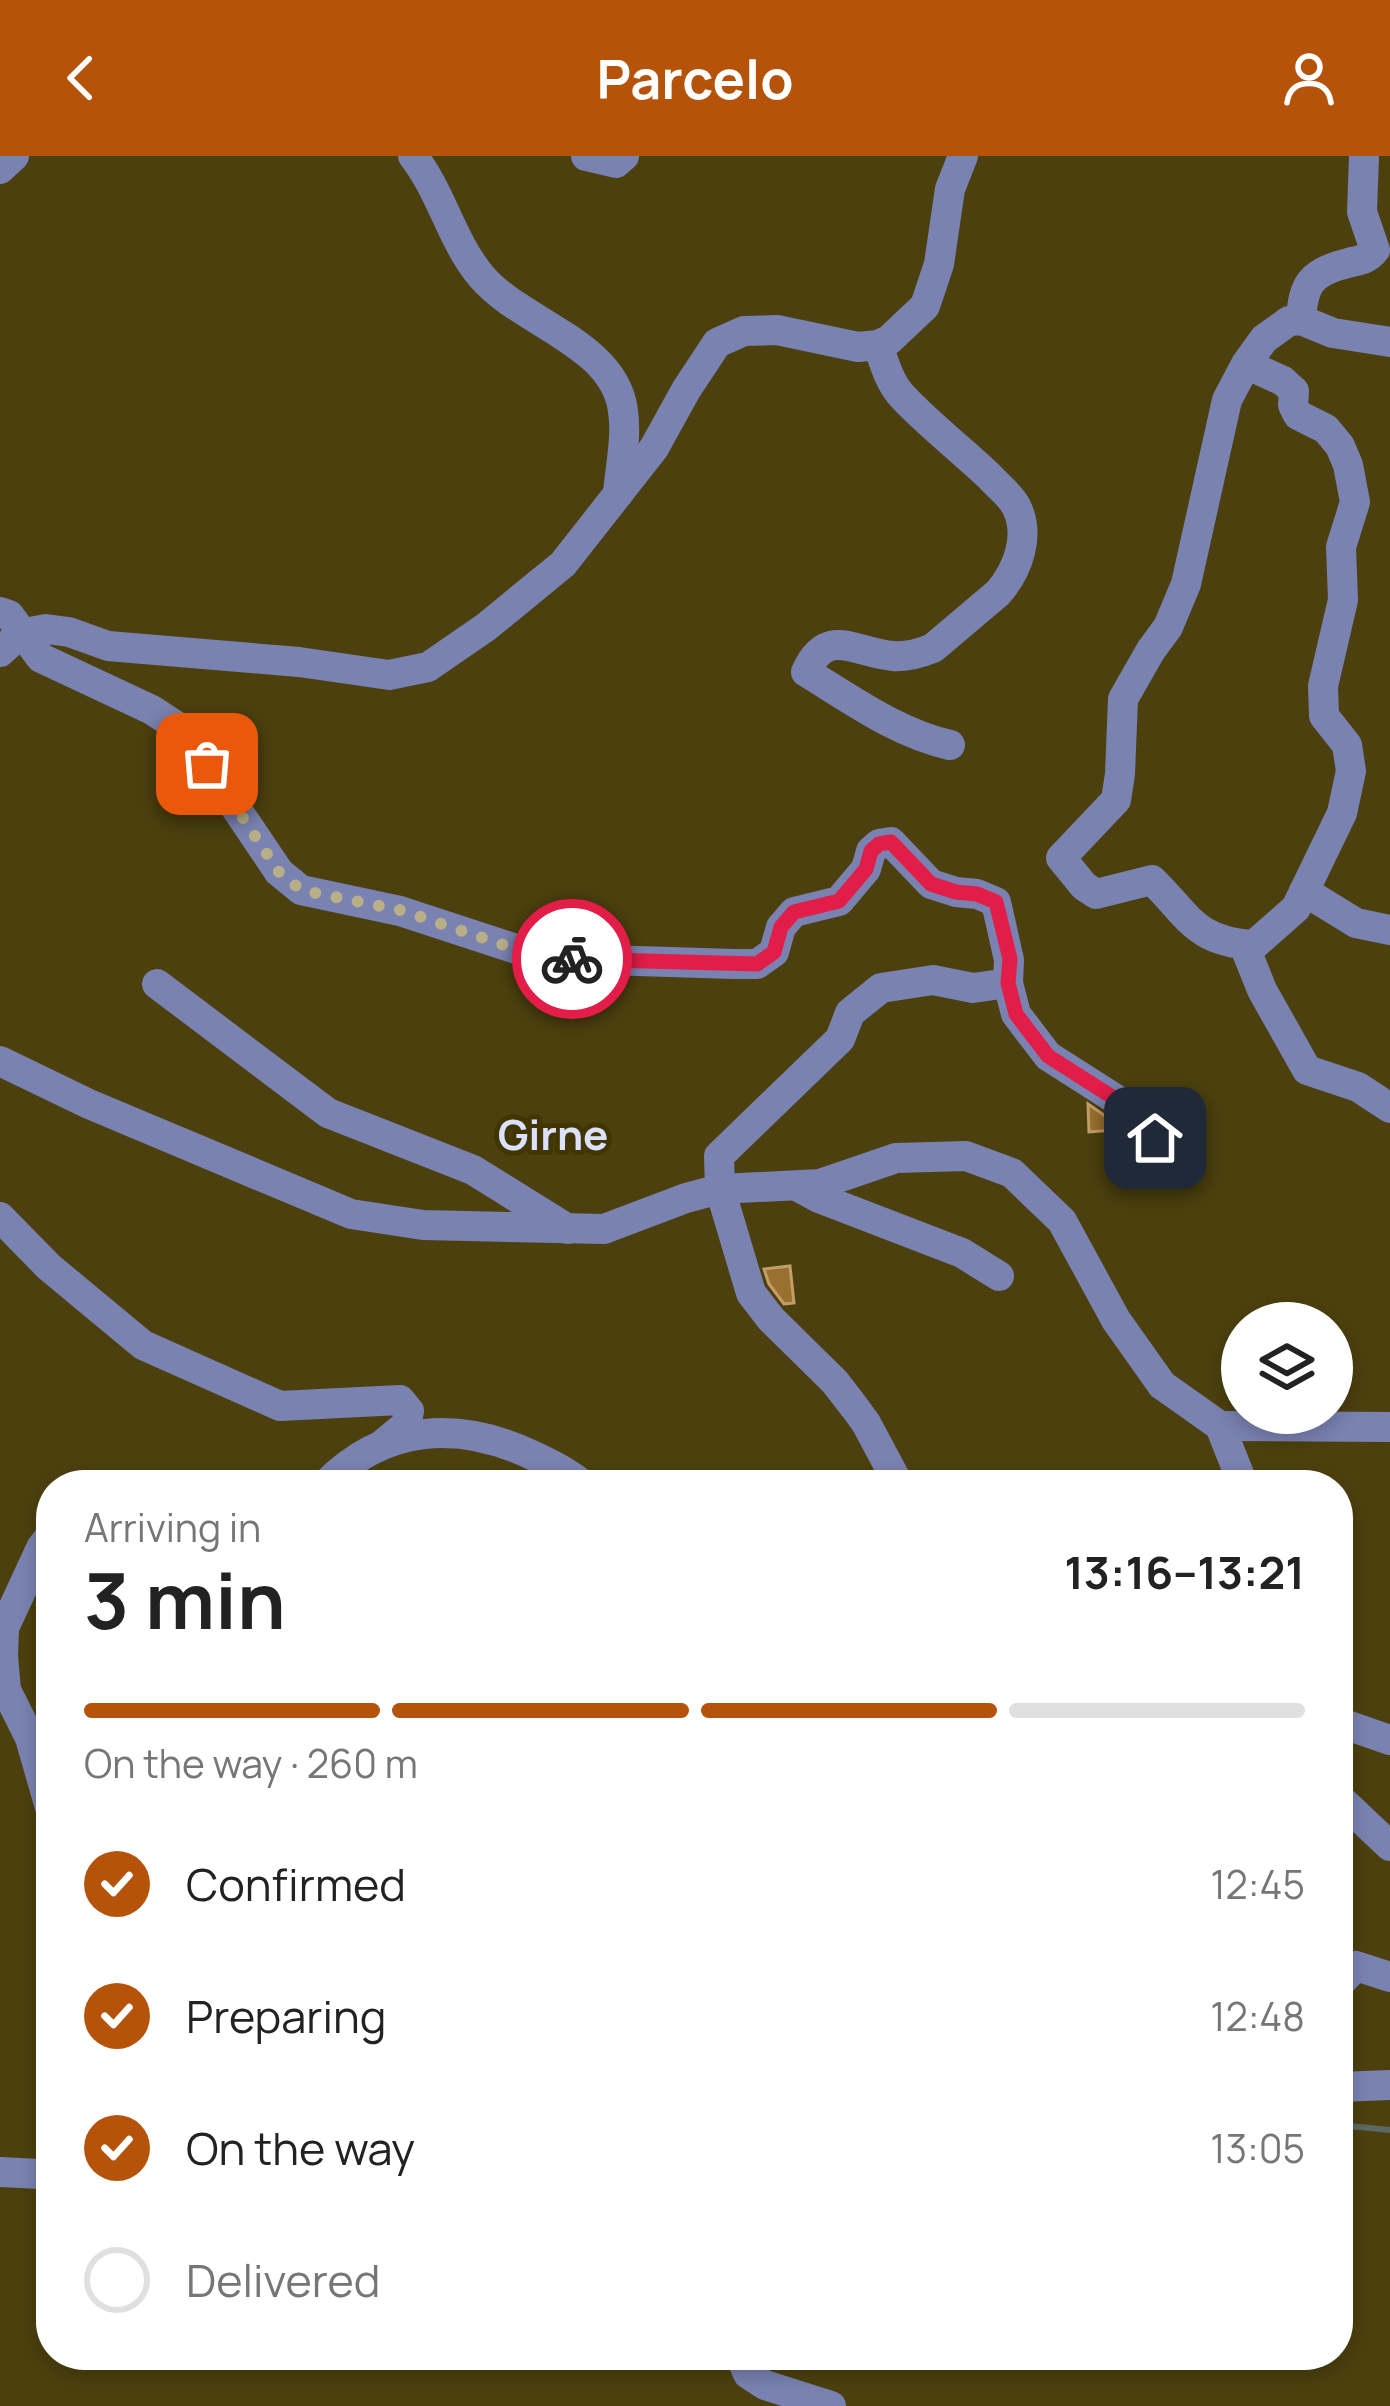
<!DOCTYPE html>
<html lang="en">
<head>
<meta charset="utf-8">
<style>
  body { margin:0; font-family:Manrope,sans-serif; background:#f2f2f2; color:#222; height:100vh; display:flex; flex-direction:column; font-size:45px; white-space:nowrap }
  * { box-sizing:border-box; margin:0 }
  p { font-size:39px; color:#767676 }
  .icon { flex:none; width:66px; height:66px; fill:none; stroke:currentColor; stroke-width:2; stroke-linecap:round; stroke-linejoin:round }
  .map { position:relative; flex:1; overflow:hidden }
  .sheet { position:absolute; left:36px; top:1314px; width:1317px; height:900px; display:flex; flex-direction:column; background:#fff; border-radius:48px; box-shadow:0 6px 18px #0003 }
  .sheet>* { flex:none }
  .fabs { position:absolute; left:1221px; top:1146px; display:grid; gap:24px }
  .fabs a { display:grid; place-items:center; width:132px; height:132px; border-radius:50%; background:#fff; box-shadow:0 6px 18px #0003; font-size:60px }
  .pin { position:absolute; display:grid; place-items:center; width:102px; height:102px; color:#fff; margin:-51px; border-radius:24px; box-shadow:0 6px 18px #0006 }
  .courier { position:absolute; display:grid; place-items:center; width:120px; height:120px; margin:-60px; border:9px solid #e11d48; border-radius:50%; background:#fff; color:#222; box-shadow:0 3px 15px #0007 }
  .head em { font-style:normal; font-weight:700 }
  .head div { display:flex; flex-direction:column-reverse }
  .head { display:flex; align-items:center; justify-content:space-between; height:204px; padding:0 48px }
  h1 { font-size:78px; font-weight:700; line-height:90px }
  .bar { display:grid; grid-template-columns:repeat(4,1fr); gap:18px 12px; align-content:center; height:144px; padding:0 48px }
  .bar i { height:15px; border-radius:9px; background:#e0e0e0 }
  .bar .current { background:#b45309 }
  .bar p { grid-column:span 4 }
  ol { padding:0 48px; list-style:none }
  li { display:flex; align-items:center; gap:36px; height:132px }
  li p { margin-inline-start:auto }
  li .icon { padding:12px; border-radius:50%; background:#b45309; color:#fff; stroke-width:4 }
  li:last-child { color:#767676 }
  li i { width:66px; height:66px; border:6px solid #e0e0e0; border-radius:50% }
  header { display:flex; justify-content:space-between; align-items:center; height:156px; padding:0 48px; background:#b45309; color:#fff; font-size:54px; font-weight:700 }
  .map>svg:first-child { display:block }
  .lines { fill:none; stroke-linecap:round; stroke-linejoin:round }
  .stream { stroke:#5b6964; stroke-width:6 }
  .building { fill:#997030; stroke:#c49e67; stroke-width:3 }
  .minor { stroke:#7a82b1; stroke-width:30 }
  .done { stroke:#b8ae88; stroke-width:12; stroke-dasharray:0 21.6 }
  .route { stroke:#e11d48; stroke-width:15 }
  .labels { text-anchor:middle; stroke-width:10; stroke-linejoin:round; paint-order:stroke }
  .district-label { font-size:42px; font-weight:bold; fill:#dbe1fe; stroke:#413601 }
</style>
</head>
<body>
<header><svg class="icon" aria-label="back" viewBox="0 0 24 24"><path d="M15 5l-7 7 7 7"/></svg>Parcelo<svg class="icon" aria-label="person" viewBox="0 0 24 24"><circle cx="12" cy="8" r="4"/><path d="M4 21q1-7 8-7t8 7"/></svg></header>
<div class="map">
<svg width="1390" height="2250" viewBox="0 0 1390 2250">
  <rect width="100%" height="100%" fill="#4c400e"/>
  <g class="lines">
    <path class="stream" d="M1338 1969 1390 1974"/>
  </g>
  <g class="building">
    <path d="M1088 948 1104 959 1115 974 1089 976Z"/>
    <path d="M790 1110 794 1147 784 1148 769 1128 764 1113Z"/>
  </g>
  <g class="lines">
    <g class="minor">
      <path d="M413 0C442 37 451 84 481 120 520 167 615 187 623 255 627 282 620 311 618 338"/>
      <path d="M586 0 616 7 624 0"/>
      <path d="M0 13 14 0"/>
      <path d="M1301 164C1303 128 1311 116 1348 107 1360 104 1367 104 1375 94L1362 56 1364 0"/>
      <path d="M878 189C884 206 889 226 902 240 929 269 962 294 991 322 999 331 1010 339 1016 350 1031 379 1018 414 998 437L933 492C921 497 907 501 893 500 855 497 827 469 806 516 852 544 897 577 950 589"/>
      <path d="M1246 208 1283 225 1294 235 1293 249 1298 259 1326 273 1340 290 1348 309 1355 346 1341 391 1343 444 1323 530 1324 560 1347 589 1351 615 1342 657 1296 752 1254 789C1195 786 1189 760 1152 724L1096 738 1084 730 1061 702 1116 644 1120 618 1123 543 1151 494 1168 471 1186 428 1227 244 1246 208 1264 183 1289 165 1301 164 1333 177 1390 186"/>
      <path d="M0 456 9 459 41 502 152 554 184 575 279 716 301 734 400 755 522 795 574 803 734 808H757L774 796 781 771 794 756 839 745 866 713 871 695 879 688 891 686 931 728 956 736 977 738 996 746 1009 804 1008 827 973 832 933 824 881 832 850 857 840 883 719 1000 720 1033 751 1137 771 1163 835 1226 855 1252 866 1267 899 1329"/>
      <path d="M0 496 20 478 46 473 69 476 108 490 299 506 389 519 428 511 486 471 563 408 654 292 686 234 717 187 744 175 777 174 858 191 878 189 889 184 925 150 939 108 950 33 963 0"/>
      <path d="M1304 735 1356 767 1390 774"/>
      <path d="M1244 789 1262 834 1307 914 1358 931 1390 952"/>
      <path d="M1008 827 1016 858 1048 900 1117 944 1134 966 1177 998"/>
      <path d="M157 828 328 957 473 1014 568 1073"/>
      <path d="M0 905 89 948 351 1058 423 1069 604 1073 686 1042 720 1033 820 1028 896 1002 966 1000 1012 1017 1062 1065 1116 1164 1162 1229 1220 1270 1239 1318 1241 1329"/>
      <path d="M797 1030 819 1042 962 1097 999 1120"/>
      <path d="M0 1061 49 1111 143 1189 280 1250 400 1244 409 1255 406 1269 384 1287"/>
      <path d="M1220 1270 1390 1271"/>
      <path d="M325 1329C385 1268 459 1264 534 1300 552 1309 568 1316 583 1329"/>
      <path d="M51 1379 41 1392 4 1472 3 1500 6 1534 30 1582 51 1655"/>
      <path d="M1338 1566 1390 1584"/>
      <path d="M1338 1641 1390 1690"/>
      <path d="M1338 1829 1356 1810 1390 1821"/>
      <path d="M1338 1931 1390 1929"/>
      <path d="M0 2016 40 2018 51 2015"/>
      <path d="M740 2199 748 2218 765 2229 831 2250"/>
    </g>
  </g>
  <g class="lines">
    <path class="done" d="M207 608 279 716 301 734 400 754 522 795 572 803"/>
    <path class="route" d="M572 803 757 808 774 796 781 771 794 756 839 745 866 713 871 695 879 688 891 686 931 728 956 736 977 738 996 746 1010 803 1008 827 1016 858 1048 900 1117 944 1134 966 1155 982"/>
  </g>
  <g class="labels">
    <g class="district-label">
      <text x="553" y="994">Girne</text>
    </g>
  </g>
</svg>
<div class="fabs">
<a><svg class="icon" aria-label="layers" viewBox="0 0 24 24"><path d="M12 4l9 5-9 5-9-5zM3 14l9 5 9-5"/></svg></a>
</div>
<div class="pin" style="left:207px;top:608px;background:#ea580c"><svg class="icon" aria-label="bag" viewBox="0 0 24 24"><path d="M5 8h14l-1 12H6zM9 8a3 3 0 0 1 6 0"/></svg></div>
<div class="pin" style="left:1155px;top:982px;background:#1f2937"><svg class="icon" aria-label="home" viewBox="0 0 24 24"><path d="M3 11l9-7 9 7M6 9v11h12V9"/></svg></div>
<div class="courier" style="left:572px;top:803px"><svg class="icon" aria-label="bike" viewBox="0 0 24 24"><circle cx="6" cy="16" r="4"/><circle cx="18" cy="16" r="4"/><path d="M6 16l4-8h5l3 8M10 8l3 8H6M13 5h3"/></svg></div>
<section class="sheet">
<div class="head"><div><h1>3 min</h1><p>Arriving in</p></div><em>13:16–13:21</em></div>
<div class="bar"><i class="current"></i><i class="current"></i><i class="current"></i><i></i><p>On the way · 260 m</p></div>
<ol>
<li><svg class="icon" aria-label="check" viewBox="0 0 24 24"><path d="M5 12l5 5 9-10"/></svg>Confirmed<p>12:45</p></li>
<li><svg class="icon" aria-label="check" viewBox="0 0 24 24"><path d="M5 12l5 5 9-10"/></svg>Preparing<p>12:48</p></li>
<li><svg class="icon" aria-label="check" viewBox="0 0 24 24"><path d="M5 12l5 5 9-10"/></svg>On the way<p>13:05</p></li>
<li><i></i>Delivered</li>
</ol>
</section>
</div>
</body>
</html>
